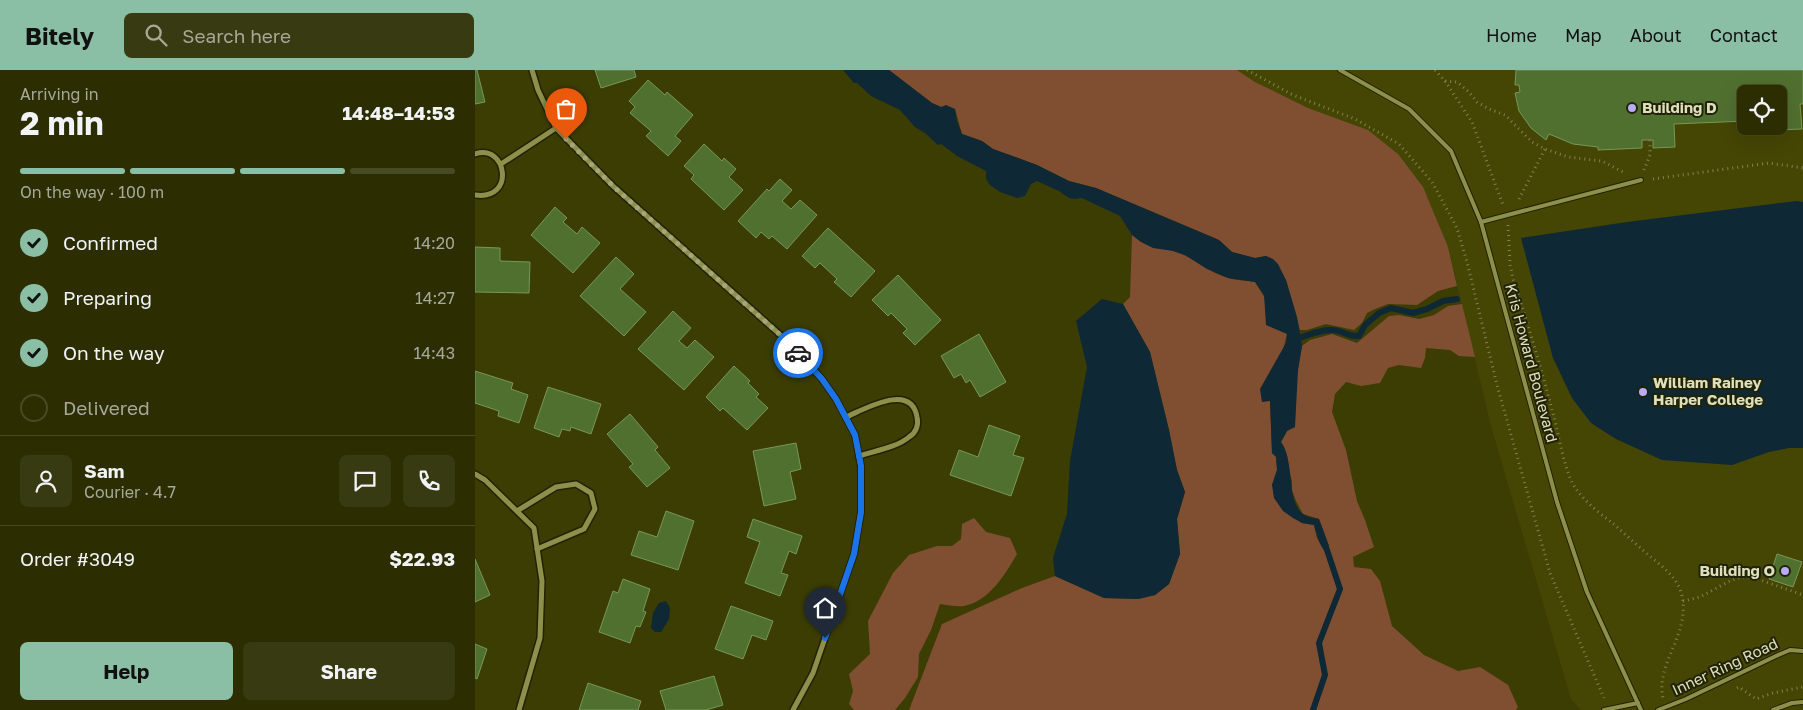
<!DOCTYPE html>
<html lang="en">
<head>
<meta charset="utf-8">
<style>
  body { margin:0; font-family:"Golos Text",sans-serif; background:#383a11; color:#f1f3f6; height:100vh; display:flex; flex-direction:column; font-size:19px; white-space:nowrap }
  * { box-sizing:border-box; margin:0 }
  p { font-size:16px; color:#a6a899 }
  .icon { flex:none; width:28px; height:28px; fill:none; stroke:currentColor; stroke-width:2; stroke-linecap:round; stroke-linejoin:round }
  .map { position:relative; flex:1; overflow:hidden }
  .side { display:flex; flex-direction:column; background:#2c2e02; width:475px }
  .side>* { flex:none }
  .buttons { position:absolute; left:1262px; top:15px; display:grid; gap:10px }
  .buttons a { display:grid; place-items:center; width:50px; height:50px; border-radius:8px; background:#2c2e02; box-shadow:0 5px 20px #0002,0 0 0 1px #484a24; font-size:25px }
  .pin { position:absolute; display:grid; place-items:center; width:42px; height:42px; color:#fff; margin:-51px -21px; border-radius:50% 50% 50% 0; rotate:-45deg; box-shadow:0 0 5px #0007 }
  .pin .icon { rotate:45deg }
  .courier { position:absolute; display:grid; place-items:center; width:50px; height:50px; margin:-25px; border:4px solid #1a73e8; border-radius:50%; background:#fff; color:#222; box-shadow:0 1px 6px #0007 }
  .head em { font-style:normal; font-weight:700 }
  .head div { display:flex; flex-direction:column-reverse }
  .head { display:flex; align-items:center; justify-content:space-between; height:85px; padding:0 20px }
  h1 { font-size:32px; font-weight:700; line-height:38px }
  .bar { display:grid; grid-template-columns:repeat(4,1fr); gap:8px 5px; align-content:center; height:60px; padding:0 20px }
  .bar i { height:6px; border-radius:4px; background:#484a24 }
  .bar .on { background:#8abfa5 }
  .bar p { grid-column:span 4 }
  .line { display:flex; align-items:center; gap:12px; padding:0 20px; border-top:1px solid #484a24 }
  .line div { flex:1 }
  .round { display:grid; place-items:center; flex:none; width:52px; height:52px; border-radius:8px; background:#383a11 }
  ol { padding:0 20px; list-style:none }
  li { display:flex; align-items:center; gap:15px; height:55px }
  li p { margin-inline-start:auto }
  li .icon { padding:5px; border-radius:50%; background:#8abfa5; color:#111; stroke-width:4 }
  li:last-child { color:#a6a899 }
  li i { width:28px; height:28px; border:2px solid #484a24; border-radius:50% }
  .cta { display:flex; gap:10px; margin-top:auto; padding:10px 20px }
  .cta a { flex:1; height:58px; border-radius:8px; background:#8abfa5; color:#111; font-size:20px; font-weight:700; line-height:58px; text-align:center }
  .cta a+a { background:#383a11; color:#f1f3f6 }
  header { display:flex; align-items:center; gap:30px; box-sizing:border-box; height:70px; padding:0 25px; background:#8abfa5; color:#111 }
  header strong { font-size:24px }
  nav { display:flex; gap:28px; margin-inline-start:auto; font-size:18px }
  .search { width:350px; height:45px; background:#383a11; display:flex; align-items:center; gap:12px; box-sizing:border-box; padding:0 18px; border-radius:8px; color:#a6a899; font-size:19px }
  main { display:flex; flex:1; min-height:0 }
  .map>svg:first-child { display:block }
  .built { fill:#454604; fill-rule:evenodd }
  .green { fill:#804f32 }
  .water { fill:#0e2835 }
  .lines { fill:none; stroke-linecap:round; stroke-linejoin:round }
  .stream { stroke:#0e2835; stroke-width:6 }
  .building { fill:#507030; stroke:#77975a }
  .lane-casing { stroke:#222300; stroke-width:6 }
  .street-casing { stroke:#222300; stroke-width:8 }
  .path { stroke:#808252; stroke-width:3; stroke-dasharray:1 4; stroke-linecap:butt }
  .lane { stroke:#8d904b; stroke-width:4 }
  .street { stroke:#8d904b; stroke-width:5 }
  .done { stroke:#a4a77c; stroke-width:5; stroke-dasharray:0 9 }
  .route { stroke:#1a73e8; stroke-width:6 }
  .poi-dot { fill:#b8abf7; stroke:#222306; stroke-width:2 }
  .labels { text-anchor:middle; stroke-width:4; stroke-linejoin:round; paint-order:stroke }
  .poi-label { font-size:15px; font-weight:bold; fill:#dde0bd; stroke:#222306; text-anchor:start }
  .street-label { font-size:15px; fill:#dde0bd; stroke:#222306 }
</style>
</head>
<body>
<header>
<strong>Bitely</strong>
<div class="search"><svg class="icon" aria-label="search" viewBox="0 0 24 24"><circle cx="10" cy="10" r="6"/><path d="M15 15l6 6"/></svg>Search here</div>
<nav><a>Home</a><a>Map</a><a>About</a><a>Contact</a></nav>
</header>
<main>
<section class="side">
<div class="head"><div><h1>2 min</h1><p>Arriving in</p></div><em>14:48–14:53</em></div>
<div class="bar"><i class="on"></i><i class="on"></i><i class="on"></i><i></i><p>On the way · 100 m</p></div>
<ol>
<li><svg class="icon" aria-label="check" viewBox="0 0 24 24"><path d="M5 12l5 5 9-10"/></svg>Confirmed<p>14:20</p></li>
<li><svg class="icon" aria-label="check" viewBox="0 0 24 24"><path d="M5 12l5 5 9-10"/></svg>Preparing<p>14:27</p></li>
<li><svg class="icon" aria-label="check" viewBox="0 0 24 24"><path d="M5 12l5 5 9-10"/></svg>On the way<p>14:43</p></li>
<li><i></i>Delivered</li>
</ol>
<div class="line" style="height:90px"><a class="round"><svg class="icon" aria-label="person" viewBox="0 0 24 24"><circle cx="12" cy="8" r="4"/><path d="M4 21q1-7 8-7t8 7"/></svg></a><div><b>Sam</b><p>Courier · 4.7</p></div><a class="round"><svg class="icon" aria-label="chat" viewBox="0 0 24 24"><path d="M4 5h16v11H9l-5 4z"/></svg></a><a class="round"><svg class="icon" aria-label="phone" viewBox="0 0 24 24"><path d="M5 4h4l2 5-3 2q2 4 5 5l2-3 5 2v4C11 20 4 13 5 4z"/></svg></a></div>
<div class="line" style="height:65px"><div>Order #3049</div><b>$22.93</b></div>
<div class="cta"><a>Help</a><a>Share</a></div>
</section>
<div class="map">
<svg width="1328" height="640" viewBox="0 0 1328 640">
  <rect width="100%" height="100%" fill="#3b3d03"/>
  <path class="built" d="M762 0H1328V640H1106L1096 629 1016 356 973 177 893 60 833 38 780 12ZM1271 24H1304V56H1271Z"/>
  <g class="green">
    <path d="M414 0H762L780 12 833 38 893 60 923 84 948 117 973 177 982 216 963 221 942 235 913 234 900 239 892 243 887 253 879 260 851 254 832 260H825L811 210 791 186 780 188 757 182 744 170 621 118 594 111 562 95 518 79 507 71 487 64 480 39 466 37 457 33Z"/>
    <path d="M657 165C675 179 684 175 704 183 721 189 735 203 753 208 762 211 771 210 780 212L812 264 795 331 797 383 801 386 802 400 797 415 827 453 839 455 842 468 854 486V476L844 449 828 444 822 433 817 421V411L806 372 812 361 827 276 835 270 857 264 882 273 914 246 924 245 944 249 959 245 973 236 987 234 1000 287 984 286 975 280 951 278 950 288 946 298 924 295 913 298 905 313 886 316 871 312 860 324 857 342 871 380 882 431 890 450 899 477 878 487 879 497 896 499 905 511 917 556 949 585 983 601 1005 597 1033 615 1043 637 1041 640H434L467 554 547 518 580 506 629 528 663 529 680 525 694 514 705 484 702 449 710 422 702 400 694 360 675 282 648 234 655 227Z"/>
    <path d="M499 448 511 462 535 468 542 484C530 505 514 531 489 536 481 537 473 535 465 534L456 560 444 584 443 607 430 628 420 640H379L374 634 378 621 374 604 395 584 393 551 418 503 434 485 462 476H477L486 469 487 454Z"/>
  </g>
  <g class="water">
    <path d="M368 0H414L457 33 466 37 471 35 480 39 482 51 487 64 507 71 518 79 562 95 594 111 621 118 744 170 757 182 780 188 791 186 798 189 803 194 811 210 822 247 827 276 823 300 820 357 812 361 806 372C820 390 811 432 828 444 832 447 839 448 844 449L854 476 855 487C845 478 842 467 839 455L827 453 818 448 808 441 799 428 797 415 802 400 801 387 797 383 795 331 787 332 785 319 811 273 812 264 791 255 789 225 780 212 753 208 732 199 710 185 698 181 678 178 666 172 657 165 645 146 607 128 600 129 594 128 584 121 562 111 556 114 550 126 542 128 525 122 515 115 511 109V101L482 86 466 74 463 75 450 63 440 57 425 40 396 26 382 13H379Z"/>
    <path d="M1322 131 1328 132V378H1314L1294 382 1257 395 1187 390 1141 369 1116 353 1097 328 1078 288 1046 168 1152 152Z"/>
    <path d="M627 229 648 234 675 282 694 360 702 400 710 422 702 449 705 484 694 514 680 525 663 529 629 528 580 506 578 488 592 444 595 391 612 297 601 251Z"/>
    <path d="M191 531 195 538 194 549 186 562H180L176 558 178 543 184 533Z"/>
  </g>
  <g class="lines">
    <g class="stream">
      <path d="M819 270C831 266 845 259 858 260 867 260 872 267 884 266L890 255 904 243 916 238 938 243 952 239 968 231 982 229"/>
      <path d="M838 640 850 605 844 573 865 519 852 480"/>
    </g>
  </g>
  <g class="building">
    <path d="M0 0H2L10 32 0 34Z"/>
    <path d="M120 0H159L161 7 126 18Z"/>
    <path d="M1041 0H1328V34H1325L1327 59 1302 60V56H1304V24H1271V51L1199 54 1200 77 1178 78V70H1167V78L1123 80V77L1098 74 1074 64 1071 70 1056 58 1044 41 1040 23 1045 22 1044 15H1040Z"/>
    <path d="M173 10 190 25 192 22 218 45 200 66 206 71 193 86 171 66 176 61 155 43 160 37 154 31Z"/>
    <path d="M229 74 247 91 249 88 261 99 254 107 268 120 249 140 216 109 219 105 209 96Z"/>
    <path d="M305 109 317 120 307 131 316 139 325 130 342 145 312 179 297 166 294 169 286 162 281 168 263 151 292 119 294 121Z"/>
    <path d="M80 137 92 148 88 152 102 164 107 157 125 173 98 203 56 165Z"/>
    <path d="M353 158 400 201 376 227 359 212 362 209 345 193 340 198 327 186Z"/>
    <path d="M0 177 25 178V191L55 192 54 223 0 222Z"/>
    <path d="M141 187 159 204 145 219 171 242 149 266 105 226Z"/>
    <path d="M423 205 466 250 440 275 428 263 432 259 416 243 413 246 397 230Z"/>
    <path d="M198 241 216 258 204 271 212 278 220 270 239 287 209 320 163 279Z"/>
    <path d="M504 264 531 312 505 327 495 310 491 313 486 304 479 308 466 286Z"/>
    <path d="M259 296 275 311 273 313 284 324 281 327 293 338 272 360 248 338 245 341 231 327Z"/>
    <path d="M0 301 38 313 36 319 53 325 44 353 23 346 24 341 0 333Z"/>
    <path d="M73 317 126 334 116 364 96 357 95 361 87 359 84 367 59 358Z"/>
    <path d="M155 344 183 377 180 380 195 398 172 417 154 397 158 394 132 364Z"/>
    <path d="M514 355 545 366 538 385 549 388 536 426 475 405 484 380 503 387Z"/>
    <path d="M321 373 326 399 315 402 321 429 289 436 278 381Z"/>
    <path d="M191 441 219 451 203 500 156 485 164 461 182 467Z"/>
    <path d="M278 449 327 466 321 484 314 481 306 503 313 505 305 526 270 513 285 472 272 467Z"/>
    <path d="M1302 484 1327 492 1318 517 1294 509Z"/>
    <path d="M0 489 15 525 0 532Z"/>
    <path d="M148 509 175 519 168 541 171 542 165 557 161 556 155 573 124 562 138 521 143 523Z"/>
    <path d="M256 536 298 551 291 570 277 565 268 589 240 579Z"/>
    <path d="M0 574 12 579 2 609 0 608Z"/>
    <path d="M239 606 248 635 231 640H191L185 621Z"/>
    <path d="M113 613 166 631 163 640H104Z"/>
  </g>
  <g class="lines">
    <g class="lane-casing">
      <g id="lane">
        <path d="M865 0 934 39 976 81 1006 152 1082 432 1112 522 1166 640"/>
        <path d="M1006 152 1166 110"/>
        <path d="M1129 640 1163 633"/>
        <path d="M1183 640 1211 629 1301 586 1315 580 1328 581"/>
        <path d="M1298 640 1317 633 1328 632"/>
      </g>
    </g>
    <g class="street-casing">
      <g id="street">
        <path d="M57 0 63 20 81 58 138 116 311 270 347 309 361 329 380 365 386 397V442L379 484 338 603 318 640"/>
        <path d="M0 84C32 73 41 131 0 125"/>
        <path d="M26 94 81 58"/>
        <path d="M371 347C390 339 436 312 442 347 444 355 441 363 434 367 423 377 399 381 384 386"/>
        <path d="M0 404 10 410 59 458 67 511 65 568 44 640"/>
        <path d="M42 441 81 417 101 414 116 423 120 439 109 459 62 479"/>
      </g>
    </g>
    <g class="path">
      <path d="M772 0 818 25 880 49 924 74 957 112 982 158 992 192 1022 315 1075 503 1129 628"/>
      <path d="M960 0 970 11 982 12 994 22 1002 32 1014 39 1030 45 1057 72 1070 79 1093 87 1127 91 1148 102"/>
      <path d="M970 11 997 52 1028 135"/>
      <path d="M1169 100 1175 85V70"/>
      <path d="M1178 109 1294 93 1328 98"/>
      <path d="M1044 129 1070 79"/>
      <path d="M1033 155 1035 194 1038 209C1053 254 1067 301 1079 347 1084 366 1090 404 1101 419 1111 433 1127 445 1140 455 1152 466 1164 477 1177 488 1188 497 1201 507 1206 522 1218 562 1180 592 1188 628"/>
      <path d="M1208 531 1225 527 1253 512 1266 507H1277L1328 525"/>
      <path d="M1262 618 1264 617 1281 629 1298 623 1328 617"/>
    </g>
    <use href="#lane" class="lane"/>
    <use href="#street" class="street"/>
  </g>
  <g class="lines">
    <path class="done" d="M91 69 138 116 311 270 323 283"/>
    <path class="route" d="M323 283 347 309 361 329 380 365 386 396V442L379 484 350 568"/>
  </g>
  <g class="poi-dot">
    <circle cx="1157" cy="38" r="5"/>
    <circle cx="1168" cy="322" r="5"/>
    <circle cx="1310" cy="501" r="5"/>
  </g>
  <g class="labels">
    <g class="poi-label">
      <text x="1167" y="43">Building D</text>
      <text x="1178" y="318">William Rainey<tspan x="1178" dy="17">Harper College</tspan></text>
      <text x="1300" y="506" text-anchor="end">Building O</text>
    </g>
    <g class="street-label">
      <text transform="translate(1056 293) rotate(75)" y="5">Kris Howard Boulevard</text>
      <text transform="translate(1250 597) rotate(-25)" y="5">Inner Ring Road</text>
    </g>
  </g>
</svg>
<div class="buttons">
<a><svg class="icon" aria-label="locate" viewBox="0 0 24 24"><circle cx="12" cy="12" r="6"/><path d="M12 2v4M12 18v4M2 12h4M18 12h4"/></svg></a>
</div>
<div class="pin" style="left:91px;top:69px;background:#ea580c"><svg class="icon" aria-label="bag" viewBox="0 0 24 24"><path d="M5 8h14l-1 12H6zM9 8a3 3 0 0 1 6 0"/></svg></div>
<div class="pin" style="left:350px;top:568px;background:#1f2937"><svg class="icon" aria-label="home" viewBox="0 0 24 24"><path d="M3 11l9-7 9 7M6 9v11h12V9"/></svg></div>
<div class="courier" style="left:323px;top:283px"><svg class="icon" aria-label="car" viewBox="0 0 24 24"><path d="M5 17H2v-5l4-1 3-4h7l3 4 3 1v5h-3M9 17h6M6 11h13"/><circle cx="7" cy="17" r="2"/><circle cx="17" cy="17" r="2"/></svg></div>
</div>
</main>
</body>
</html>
